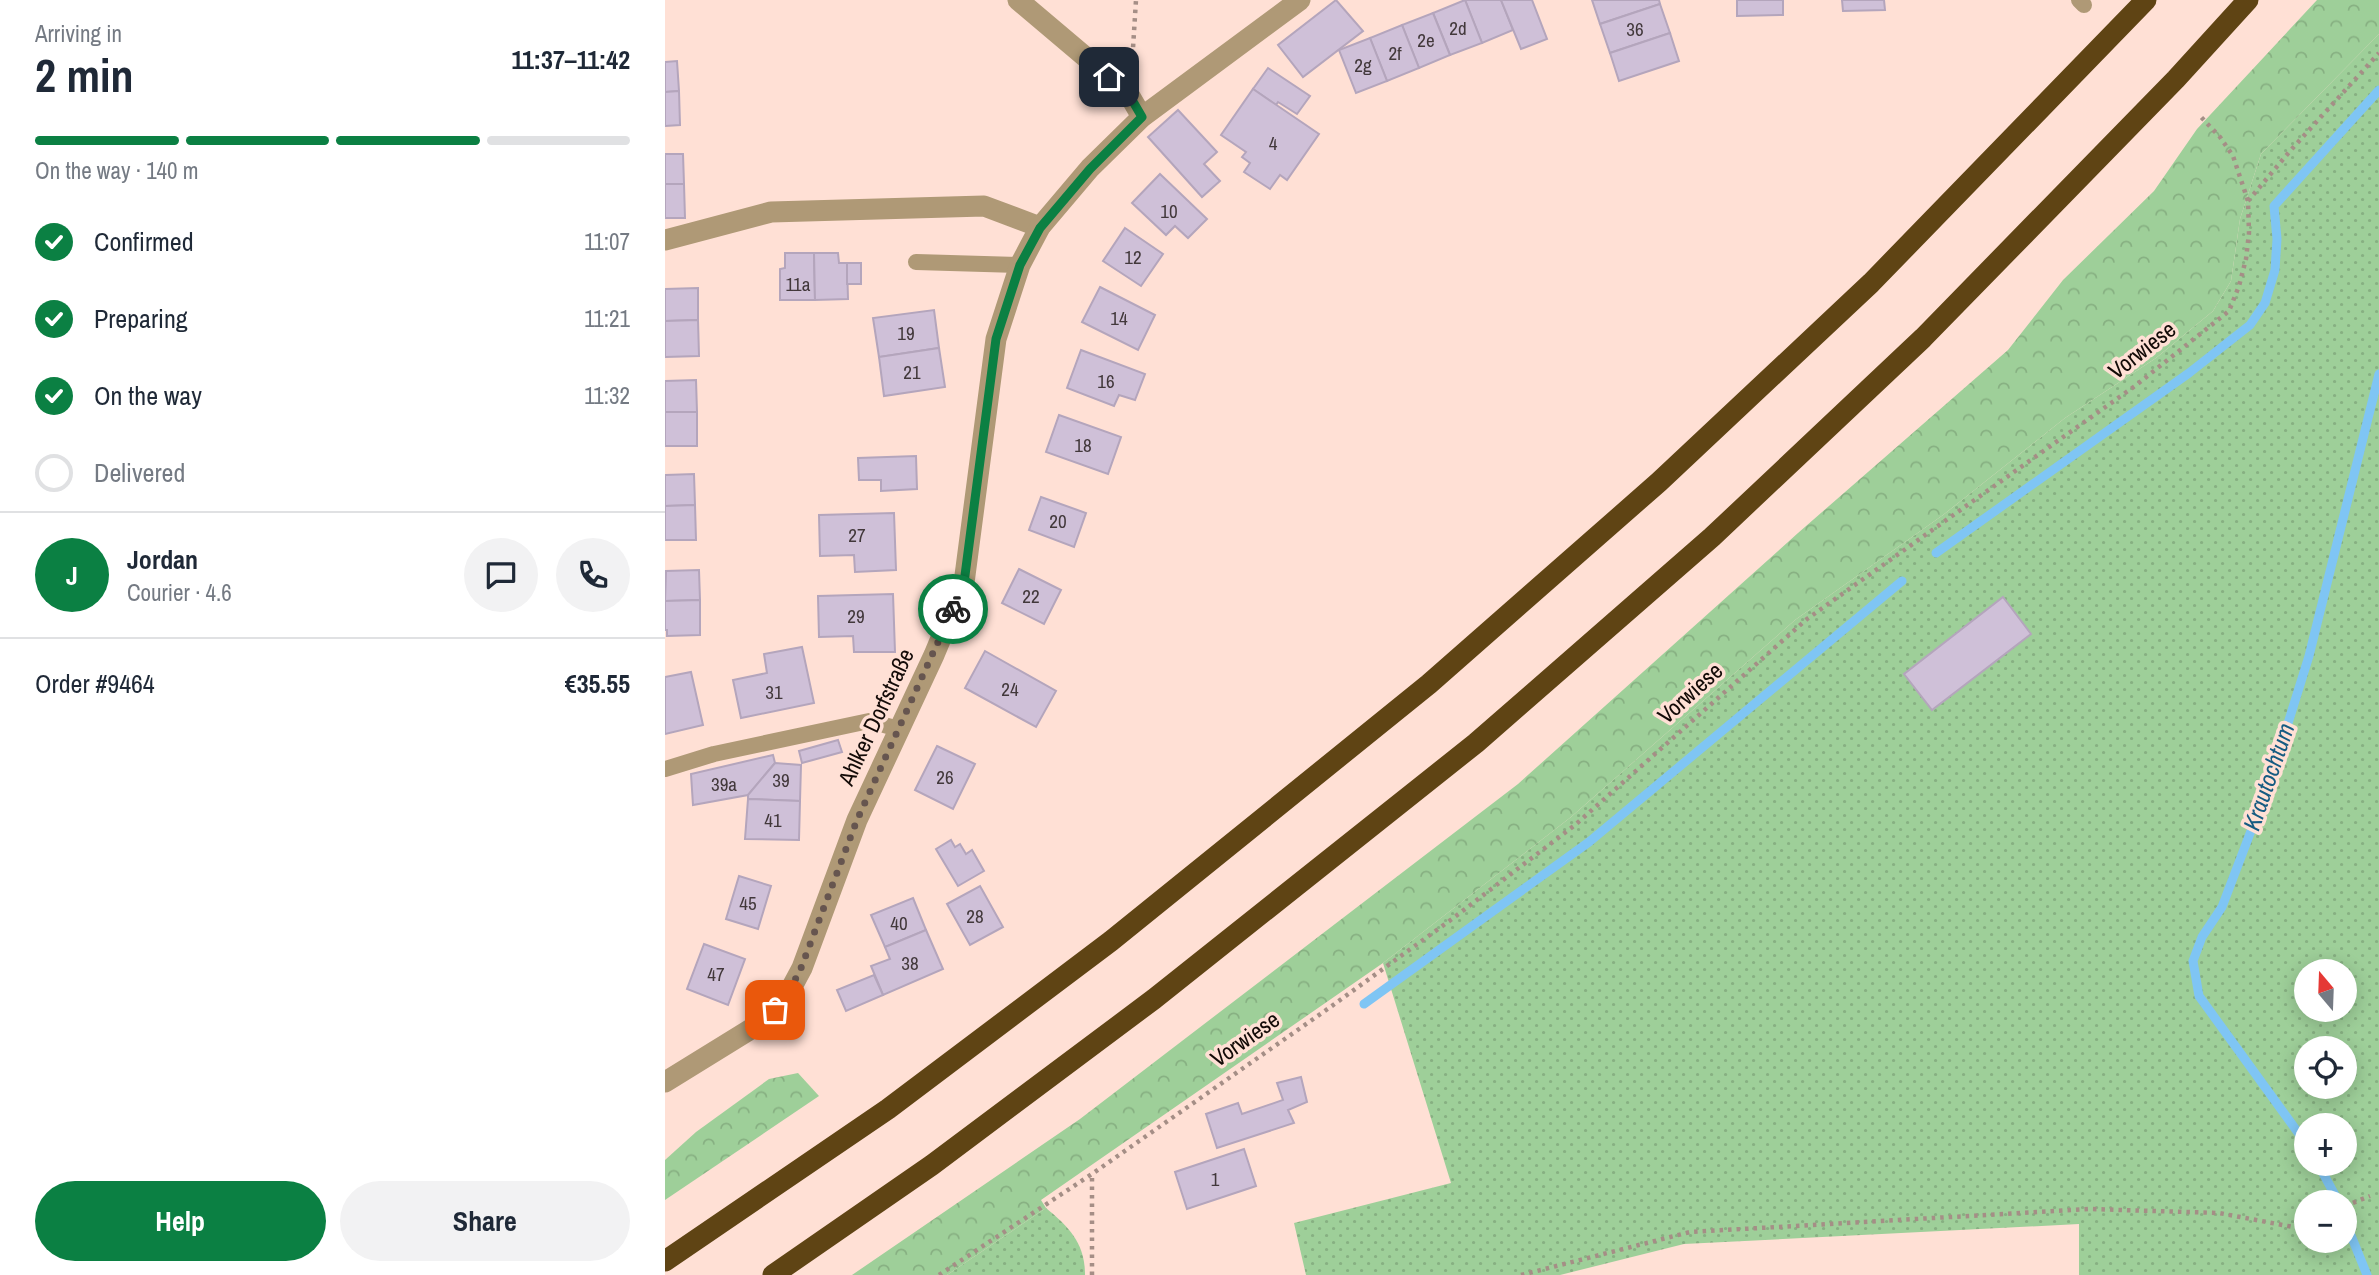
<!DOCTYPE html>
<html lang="en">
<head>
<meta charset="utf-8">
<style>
  body { margin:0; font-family:"Archivo Narrow",sans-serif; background:#f2f2f3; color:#1f2937; height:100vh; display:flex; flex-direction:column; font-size:26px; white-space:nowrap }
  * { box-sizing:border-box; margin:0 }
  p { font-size:23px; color:#747a83 }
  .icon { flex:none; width:38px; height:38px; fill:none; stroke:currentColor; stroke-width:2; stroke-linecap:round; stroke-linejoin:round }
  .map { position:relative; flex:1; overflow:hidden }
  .details { display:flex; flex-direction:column; background:#fff; width:665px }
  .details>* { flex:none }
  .needle { width:46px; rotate:341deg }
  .buttons { position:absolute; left:1629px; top:959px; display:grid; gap:14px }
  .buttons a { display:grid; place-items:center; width:63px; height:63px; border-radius:50%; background:#fff; box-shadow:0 4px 18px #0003; font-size:35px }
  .pin { position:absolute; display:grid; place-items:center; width:60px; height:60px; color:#fff; margin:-30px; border-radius:14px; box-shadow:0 4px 10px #0006 }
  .courier { position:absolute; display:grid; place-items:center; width:70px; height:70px; margin:-35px; border:5px solid #0b8043; border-radius:50%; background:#fff; color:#222; box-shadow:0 2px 9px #0007 }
  .overview em { font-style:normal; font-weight:800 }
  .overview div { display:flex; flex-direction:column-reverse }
  .overview { display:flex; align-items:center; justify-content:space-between; height:119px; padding:0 35px }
  h1 { font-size:46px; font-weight:800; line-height:52px }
  .bar { display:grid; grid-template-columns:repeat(4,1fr); gap:10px 7px; align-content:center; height:84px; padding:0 35px }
  .bar i { height:9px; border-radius:5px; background:#e0e1e3 }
  .bar .active { background:#0b8043 }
  .bar p { grid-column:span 4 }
  .line { display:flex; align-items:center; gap:18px; padding:0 35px; border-top:2px solid #e0e1e3 }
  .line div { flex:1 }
  .round { display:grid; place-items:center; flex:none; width:74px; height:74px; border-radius:37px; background:#f2f2f3 }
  ol { padding:0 35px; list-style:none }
  li { display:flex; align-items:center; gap:21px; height:77px }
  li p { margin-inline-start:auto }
  li .icon { padding:7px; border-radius:50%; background:#0b8043; color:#fff; stroke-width:4 }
  li:last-child { color:#747a83 }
  li i { width:38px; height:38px; border:4px solid #e0e1e3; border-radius:50% }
  .primary-button { display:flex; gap:14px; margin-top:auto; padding:14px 35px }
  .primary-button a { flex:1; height:80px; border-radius:42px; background:#0b8043; color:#fff; font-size:28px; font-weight:800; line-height:80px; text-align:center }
  .primary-button a+a { background:#f2f2f3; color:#1f2937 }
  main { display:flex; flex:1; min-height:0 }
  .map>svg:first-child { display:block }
  .grass { fill:url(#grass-dots); fill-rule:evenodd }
  .forest { fill:url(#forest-crowns) }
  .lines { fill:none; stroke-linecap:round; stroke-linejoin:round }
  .stream { stroke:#7fc5f4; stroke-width:9 }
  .building { fill:#cfc0d8; stroke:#b4a5bc; stroke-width:2 }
  .path { stroke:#a58e86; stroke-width:4.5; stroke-dasharray:3.5 5; stroke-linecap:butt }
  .lane { stroke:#af9976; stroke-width:16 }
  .street { stroke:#af9976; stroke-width:21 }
  .highway { stroke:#5f4414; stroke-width:21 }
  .done { stroke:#66554f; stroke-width:7; stroke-dasharray:0 12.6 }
  .route { stroke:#0b8043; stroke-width:9 }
  .labels { text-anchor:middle; stroke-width:7; stroke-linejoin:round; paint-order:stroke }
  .number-label { font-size:19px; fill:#42383b }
  .street-label { font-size:23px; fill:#130a07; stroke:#ffe0d5 }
  .water-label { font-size:24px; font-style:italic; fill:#165b82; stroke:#ffe0d5 }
</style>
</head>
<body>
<main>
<section class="details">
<div class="overview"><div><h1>2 min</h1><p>Arriving in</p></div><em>11:37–11:42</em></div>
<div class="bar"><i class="active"></i><i class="active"></i><i class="active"></i><i></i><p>On the way · 140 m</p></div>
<ol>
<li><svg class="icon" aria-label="check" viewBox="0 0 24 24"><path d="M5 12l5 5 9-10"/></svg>Confirmed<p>11:07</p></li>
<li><svg class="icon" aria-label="check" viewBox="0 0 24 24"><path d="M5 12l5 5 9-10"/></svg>Preparing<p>11:21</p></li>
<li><svg class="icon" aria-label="check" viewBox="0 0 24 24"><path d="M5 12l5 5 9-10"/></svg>On the way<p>11:32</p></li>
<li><i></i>Delivered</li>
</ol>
<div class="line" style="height:126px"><b class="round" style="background:#0b8043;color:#fff">J</b><div><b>Jordan</b><p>Courier · 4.6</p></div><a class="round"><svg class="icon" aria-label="chat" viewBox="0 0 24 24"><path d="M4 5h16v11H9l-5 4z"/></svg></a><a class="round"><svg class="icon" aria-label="phone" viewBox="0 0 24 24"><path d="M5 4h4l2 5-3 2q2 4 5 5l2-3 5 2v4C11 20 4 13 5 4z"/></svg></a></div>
<div class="line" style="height:91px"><div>Order #9464</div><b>€35.55</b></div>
<div class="primary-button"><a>Help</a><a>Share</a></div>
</section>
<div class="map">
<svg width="1714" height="1275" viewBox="0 0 1714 1275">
  <defs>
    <pattern id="grass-dots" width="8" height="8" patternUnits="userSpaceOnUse" patternTransform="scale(1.75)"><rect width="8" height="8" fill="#9ecf99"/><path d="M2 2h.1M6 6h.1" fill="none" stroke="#87b082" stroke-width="1.8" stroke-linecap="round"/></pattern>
    <pattern id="forest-crowns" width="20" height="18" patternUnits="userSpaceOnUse" patternTransform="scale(1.75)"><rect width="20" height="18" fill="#9ecf99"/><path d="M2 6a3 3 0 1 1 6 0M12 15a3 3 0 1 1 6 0" fill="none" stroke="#87b082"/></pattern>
  </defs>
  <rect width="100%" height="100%" fill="#ffe0d5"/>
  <g class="grass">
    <path d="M1714 34V1275H1414V1224L1019 1244 895 1275H641L629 1223 786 1183 718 963 906 817 1130 620 1278 515 1400 418 1491 358 1548 311 1566 281 1575 219 1596 154ZM1642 971H1680V1010H1642ZM1642 1048H1680V1087H1642ZM1642 1125H1680V1164H1642ZM1642 1202H1680V1241H1642Z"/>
    <path d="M381 1208C404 1227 420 1243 420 1275H282Z"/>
  </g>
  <g class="forest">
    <path d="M1652 0H1714V34L1596 154 1575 219 1566 281 1548 311 1491 358 1400 418 1278 515 1130 620 906 817 718 963 376 1200 381 1208 282 1275H187L415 1119 853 784 1133 533 1343 350 1398 280 1489 191 1532 129Z"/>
    <path d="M133 1073 154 1096 0 1200V1160L31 1132 104 1079Z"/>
  </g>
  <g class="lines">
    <g class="stream">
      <path d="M1271 553 1524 373 1585 325 1600 303 1610 270 1612 239 1609 206 1714 90"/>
      <path d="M699 1004 924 842 1237 581"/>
      <path d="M1642 1145 1534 996 1528 961 1537 937 1557 907 1605 781 1644 656 1714 374"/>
      <path d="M1653 1164 1671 1197"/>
      <path d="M1681 1223 1702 1275"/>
    </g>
  </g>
  <g class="building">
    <path d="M671 0 698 31 638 77 613 45Z"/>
    <path d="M800 0H836L848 30 817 43Z"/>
    <path d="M800 0 817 43 785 55 768 13Z"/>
    <path d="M836 0H867L882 39 856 49Z"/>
    <path d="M927 0H994L995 4 935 24Z"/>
    <path d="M1072 0H1118V15L1072 16Z"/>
    <path d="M1177 0H1219L1220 10 1178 11Z"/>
    <path d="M995 4 1005 33 945 53 935 24Z"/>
    <path d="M768 13 785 55 754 68 737 25Z"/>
    <path d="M737 25 754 68 722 81 705 38Z"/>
    <path d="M1005 33 1014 61 954 81 945 53Z"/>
    <path d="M705 38 722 81 691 93 674 50Z"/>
    <path d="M12 61 14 91 0 92V62Z"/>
    <path d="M603 68 645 96 632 114 613 102 611 105 588 89Z"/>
    <path d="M588 89 654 134 622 180 615 175 605 189 579 172 585 163 577 157 581 152 556 135Z"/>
    <path d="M14 91 15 125 0 126V92Z"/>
    <path d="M513 110 552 152 539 164 555 181 537 197 483 137Z"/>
    <path d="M0 154H18L19 184H0Z"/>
    <path d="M495 174 542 219 523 238 510 226 501 235 467 203Z"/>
    <path d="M0 184H19L20 218H0Z"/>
    <path d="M460 228 498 254 476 286 438 261Z"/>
    <path d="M120 253H149L150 300H115V269L120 268Z"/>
    <path d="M149 253H173L174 263H182L183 299 150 300Z"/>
    <rect x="182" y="263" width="14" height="21"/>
    <path d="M435 287 490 315 473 350 417 322Z"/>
    <path d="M33 288V320L0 321V289Z"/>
    <path d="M269 310 274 348 214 357 208 318Z"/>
    <path d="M33 320 34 356 0 357V321Z"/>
    <path d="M274 348 280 387 219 396 214 357Z"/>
    <path d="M416 350 480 374 470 400 454 395 449 406 402 388Z"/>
    <path d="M31 380 32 412H0V381Z"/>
    <rect x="0" y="412" width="32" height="34"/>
    <path d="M394 415 456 437 443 474 381 452Z"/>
    <path d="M251 456 252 489 216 491V480H194L193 458Z"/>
    <path d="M29 474 30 505 0 506V475Z"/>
    <path d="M376 497 421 513 409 547 364 530Z"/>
    <path d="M30 505 31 540H0V506Z"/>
    <path d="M229 513 231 570 190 572 189 555 155 556 154 515Z"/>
    <path d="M354 569 396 590 379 624 337 603Z"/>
    <path d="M34 570 35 600 0 601 1 571Z"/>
    <path d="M228 594 230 652H189L188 636 154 637 153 596Z"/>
    <path d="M1338 597 1366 634 1267 710 1239 674Z"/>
    <path d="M35 600V635L2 636V630H0V601Z"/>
    <path d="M137 647 149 703 76 718 68 680 102 673 99 654Z"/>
    <path d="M320 651 391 691 371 727 300 688Z"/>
    <path d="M26 672 38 725 0 734V677Z"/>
    <path d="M173 740 177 752 137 763 134 751Z"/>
    <path d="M272 746 310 764 288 809 250 790Z"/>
    <path d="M108 755 110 763 83 795 28 805 26 774Z"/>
    <path d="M110 763 136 765 135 801 83 799V795Z"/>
    <path d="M83 799 135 801 134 840 80 839Z"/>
    <path d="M286 840 290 847 295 844 301 854 307 850 319 871 293 886 271 849Z"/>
    <path d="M74 876 106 886 93 929 61 919Z"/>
    <path d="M315 886 338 927 305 945 282 904Z"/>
    <path d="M248 898 261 930 220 947 206 915Z"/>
    <path d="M261 930 278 969 218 995 206 966 225 959 220 947Z"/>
    <path d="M39 944 80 959 63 1005 22 989Z"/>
    <path d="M209 975 218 995 181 1011 172 990Z"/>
    <path d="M636 1077 642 1102 623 1110 629 1123 552 1148 541 1114 573 1103 577 1114 618 1100 612 1083Z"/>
    <path d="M579 1149 591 1186 522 1209 510 1172Z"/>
  </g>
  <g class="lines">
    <g class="path">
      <path d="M467 64 471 0"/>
      <path d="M1583 201 1625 151 1714 53"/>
      <path d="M1680 1206 1705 1196"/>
      <path d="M274 1275 427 1174 664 1008 787 919 910 825 1142 619 1470 386 1564 311 1574 286 1581 259 1584 233 1583 201 1568 156 1555 137 1536 117"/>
      <path d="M427 1275V1174"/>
      <path d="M856 1275 1025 1232 1425 1209 1554 1213 1628 1227 1642 1221"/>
    </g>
    <g class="lane">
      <path d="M1414 0 1419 5"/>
      <path d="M251 262 355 265"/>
      <path d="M0 769 49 754 204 721 234 729"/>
    </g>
    <g class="street">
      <path d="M353 0 463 93 477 117"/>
      <path d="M0 240 106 212 319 206 375 227"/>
      <path d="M0 1082 99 1021 121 998 137 968 192 820 269 655 299 583 331 339 355 265 375 227 425 168 477 117 635 0"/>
    </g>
    <g class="highway">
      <path d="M0 1261 223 1109 446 941 764 684 994 482 1206 283 1481 0"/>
      <path d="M108 1275 267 1165 489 999 811 743 1047 537 1258 338 1511 79 1583 0"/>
    </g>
  </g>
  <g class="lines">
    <path class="done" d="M110 1010 121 998 136 968 192 820 288 609"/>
    <path class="route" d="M288 609 299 583 331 339 355 265 375 228 425 169 477 117 463 93 444 77"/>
  </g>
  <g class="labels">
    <g class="number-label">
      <text x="793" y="35">2d</text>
      <text x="970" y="36">36</text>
      <text x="761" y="47">2e</text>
      <text x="730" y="60">2f</text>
      <text x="698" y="72">2g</text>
      <text x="608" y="150">4</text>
      <text x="504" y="218">10</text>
      <text x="468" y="264">12</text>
      <text x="133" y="291">11a</text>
      <text x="454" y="325">14</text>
      <text x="241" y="340">19</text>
      <text x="247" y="379">21</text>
      <text x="441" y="388">16</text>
      <text x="418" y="452">18</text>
      <text x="393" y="528">20</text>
      <text x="192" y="542">27</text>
      <text x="366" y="603">22</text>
      <text x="191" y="623">29</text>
      <text x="345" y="696">24</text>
      <text x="109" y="699">31</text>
      <text x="280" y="784">26</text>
      <text x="116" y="787">39</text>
      <text x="59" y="791">39a</text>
      <text x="108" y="827">41</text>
      <text x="83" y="910">45</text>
      <text x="310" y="923">28</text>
      <text x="234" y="930">40</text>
      <text x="245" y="970">38</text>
      <text x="51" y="981">47</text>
      <text x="550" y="1186">1</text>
    </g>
    <g class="street-label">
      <text transform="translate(1477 350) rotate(-38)" y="8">Vorwiese</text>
      <text transform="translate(1025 693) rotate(-42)" y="8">Vorwiese</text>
      <text transform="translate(211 717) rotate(-65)" y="8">Ahlker Dorfstraße</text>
      <text transform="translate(580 1039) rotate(-35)" y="8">Vorwiese</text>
    </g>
    <g class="water-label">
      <text transform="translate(1604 777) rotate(-71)" y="8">Krautochtum</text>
    </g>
  </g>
</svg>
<div class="buttons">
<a><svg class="needle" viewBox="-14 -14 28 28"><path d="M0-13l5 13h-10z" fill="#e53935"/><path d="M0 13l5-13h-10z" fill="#747a83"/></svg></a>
<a><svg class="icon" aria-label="locate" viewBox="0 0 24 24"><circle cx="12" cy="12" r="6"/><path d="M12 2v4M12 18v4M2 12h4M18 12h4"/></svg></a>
<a>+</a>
<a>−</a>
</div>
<div class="pin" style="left:110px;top:1010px;background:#ea580c"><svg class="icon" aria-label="bag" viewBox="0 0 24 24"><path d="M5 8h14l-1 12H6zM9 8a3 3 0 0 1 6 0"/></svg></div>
<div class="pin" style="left:444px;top:77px;background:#1f2937"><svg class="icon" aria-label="home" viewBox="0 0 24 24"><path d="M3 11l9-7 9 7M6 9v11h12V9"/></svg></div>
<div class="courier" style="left:288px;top:609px"><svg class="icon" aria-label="bike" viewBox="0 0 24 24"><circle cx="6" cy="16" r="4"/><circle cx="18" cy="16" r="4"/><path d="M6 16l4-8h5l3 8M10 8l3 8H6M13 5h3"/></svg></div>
</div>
</main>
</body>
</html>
